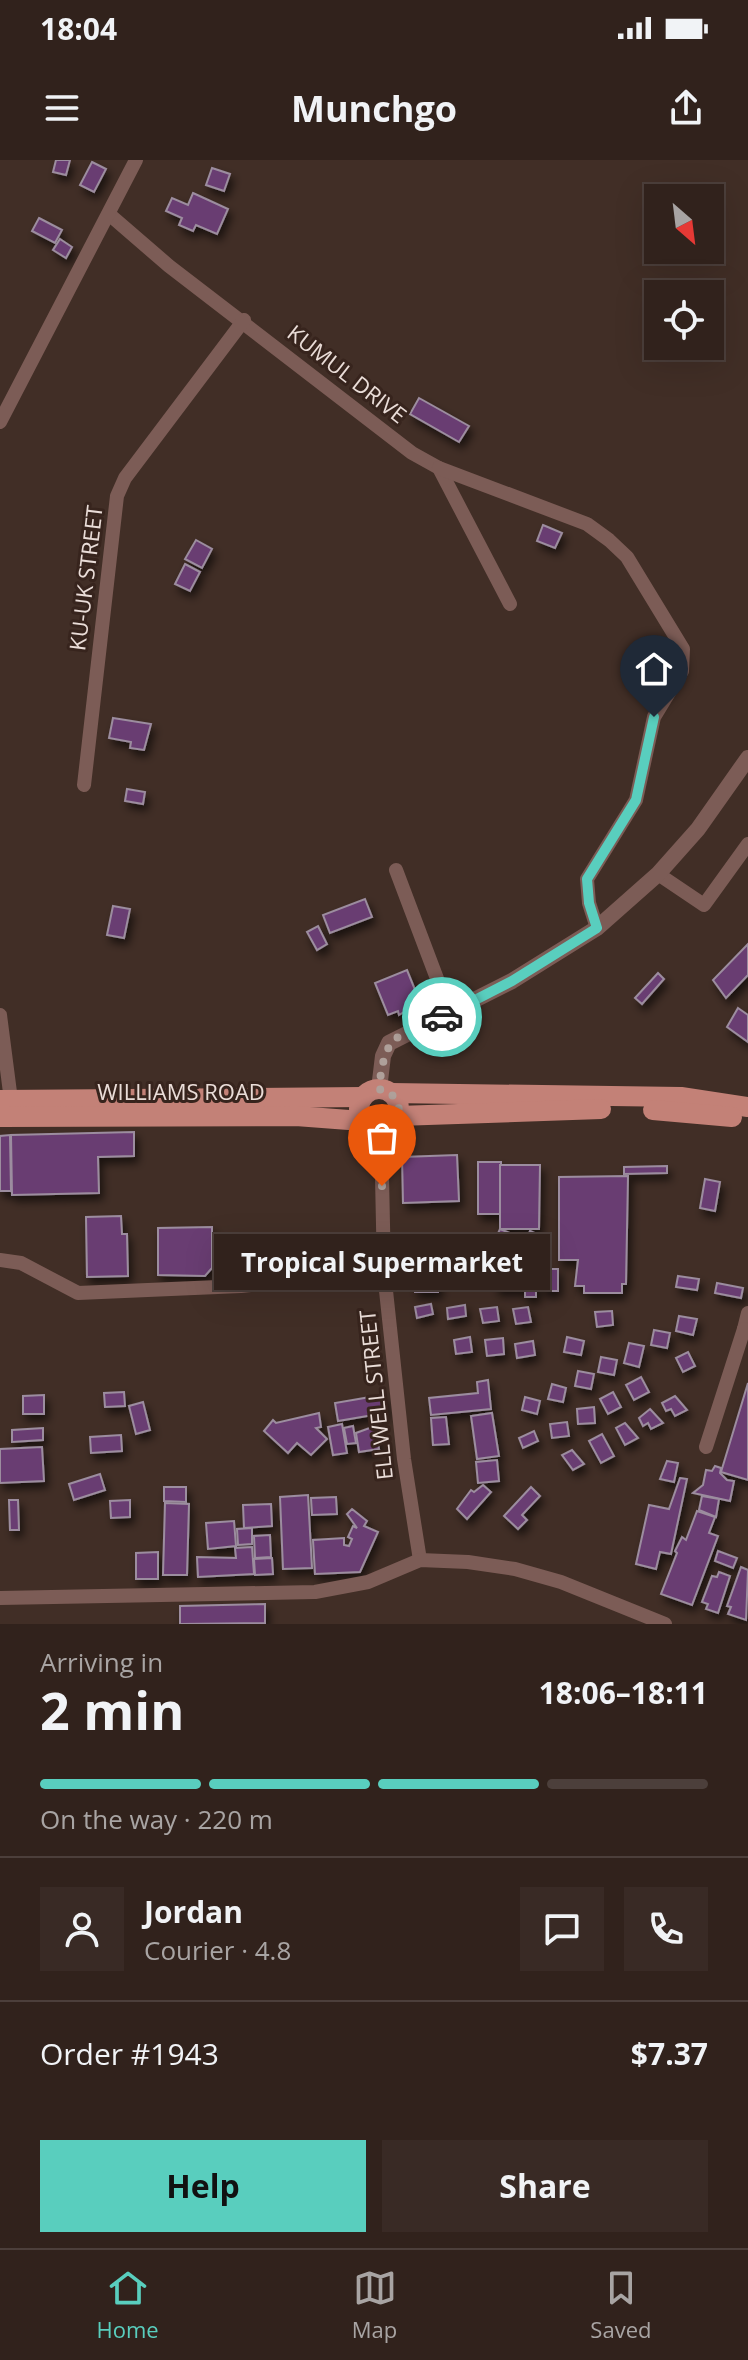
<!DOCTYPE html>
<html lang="en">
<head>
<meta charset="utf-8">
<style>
  body { margin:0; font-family:"Open Sans",sans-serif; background:#392a25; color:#f1f3f6; height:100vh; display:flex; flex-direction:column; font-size:30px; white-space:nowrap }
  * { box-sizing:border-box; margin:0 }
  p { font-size:26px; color:#a8a4a3 }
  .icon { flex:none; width:44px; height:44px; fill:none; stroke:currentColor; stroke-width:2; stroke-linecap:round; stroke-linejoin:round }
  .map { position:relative; height:1464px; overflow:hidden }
  .details { display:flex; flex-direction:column; background:#31221c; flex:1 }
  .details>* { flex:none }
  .needle { width:52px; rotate:152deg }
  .fabs { position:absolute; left:644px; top:24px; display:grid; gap:16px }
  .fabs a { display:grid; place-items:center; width:80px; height:80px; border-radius:0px; background:#31221c; box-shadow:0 8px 32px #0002,0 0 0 2px #4c3f3b; font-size:40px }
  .pin { position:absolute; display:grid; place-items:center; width:68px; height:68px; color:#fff; margin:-82px -34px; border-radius:50% 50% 50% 0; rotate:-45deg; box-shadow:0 0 8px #0007 }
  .pin .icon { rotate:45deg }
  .courier { position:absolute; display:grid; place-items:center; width:80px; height:80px; margin:-40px; border:6px solid #59cebe; border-radius:50%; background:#fff; color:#222; box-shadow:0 2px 10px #0007 }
  .bubble { position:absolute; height:56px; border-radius:0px; background:#31221c; box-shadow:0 8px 32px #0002,0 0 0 2px #4c3f3b; font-size:26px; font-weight:700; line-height:56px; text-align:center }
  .head em { font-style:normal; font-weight:700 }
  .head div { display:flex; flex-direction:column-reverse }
  .head { display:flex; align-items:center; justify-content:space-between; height:136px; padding:0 40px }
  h1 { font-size:52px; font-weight:700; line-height:60px }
  .bar { display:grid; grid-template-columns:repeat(4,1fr); gap:12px 8px; align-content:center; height:96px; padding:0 40px }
  .bar i { height:10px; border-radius:6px; background:#4c3f3b }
  .bar .current { background:#59cebe }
  .bar p { grid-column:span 4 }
  .line { display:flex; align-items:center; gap:20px; padding:0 40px; border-top:2px solid #4c3f3b }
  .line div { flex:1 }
  .round { display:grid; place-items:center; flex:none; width:84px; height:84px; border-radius:0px; background:#392a25 }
  .cta { display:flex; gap:16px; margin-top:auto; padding:16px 40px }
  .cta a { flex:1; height:92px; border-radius:0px; background:#59cebe; color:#111; font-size:32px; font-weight:700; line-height:92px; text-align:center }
  .cta a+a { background:#392a25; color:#f1f3f6 }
  .status { display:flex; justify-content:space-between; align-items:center; height:56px; padding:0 40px; background:#31221c; direction:ltr }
  .status svg { height:22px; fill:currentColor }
  header { display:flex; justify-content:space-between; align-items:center; height:104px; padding:0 40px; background:#31221c; font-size:36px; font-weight:700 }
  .tab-bar { display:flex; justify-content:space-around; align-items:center; height:112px; border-top:2px solid #4c3f3b; background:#31221c; font-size:22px; color:#a8a4a3 }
  .tab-bar a { display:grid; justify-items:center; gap:4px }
  .tab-bar .current { color:#59cebe }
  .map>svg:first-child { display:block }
  .building { fill:#693d72; stroke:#9c8d9f; stroke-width:2; filter:url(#shadow) }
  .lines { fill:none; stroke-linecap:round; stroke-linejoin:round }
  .minor { stroke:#7c5c56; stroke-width:14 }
  .tertiary { stroke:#7c5c56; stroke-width:16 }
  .primary { stroke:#c38177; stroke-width:20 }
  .done { stroke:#afa09a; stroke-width:8; stroke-dasharray:0 14.4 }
  .route { stroke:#59cebe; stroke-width:10 }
  .labels { text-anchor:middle; stroke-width:6; stroke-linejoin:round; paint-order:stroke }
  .street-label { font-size:22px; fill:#eaddd8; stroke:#37241d }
</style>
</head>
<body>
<div class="status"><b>18:04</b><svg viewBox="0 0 49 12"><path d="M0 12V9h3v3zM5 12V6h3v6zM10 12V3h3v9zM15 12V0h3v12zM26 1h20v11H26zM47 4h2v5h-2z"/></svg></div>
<header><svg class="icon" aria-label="menu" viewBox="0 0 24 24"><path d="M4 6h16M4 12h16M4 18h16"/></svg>Munchgo<svg class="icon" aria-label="share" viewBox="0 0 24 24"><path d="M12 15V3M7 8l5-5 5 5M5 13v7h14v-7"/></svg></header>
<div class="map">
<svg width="748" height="1464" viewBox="0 0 748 1464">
  <defs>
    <filter id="shadow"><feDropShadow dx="3.5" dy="6" stdDeviation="4" flood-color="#0009"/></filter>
  </defs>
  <rect width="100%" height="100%" fill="#412e26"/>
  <g class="building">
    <path d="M56 0H70L66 15 53 12Z"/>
    <path d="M92 2 106 9 94 32 80 25Z"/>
    <path d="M212 8 230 14 224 31 206 25Z"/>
    <path d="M193 33 228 49 217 74 196 65 193 71 179 65 182 58 166 51 172 38 188 45Z"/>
    <path d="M39 58 62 70 55 83 32 71Z"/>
    <path d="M60 79 72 87 66 98 53 90Z"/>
    <path d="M419 238 469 266 459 282 410 254Z"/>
    <path d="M543 365 562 373 555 388 537 381Z"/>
    <path d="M196 380 212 389 202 408 185 399Z"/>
    <path d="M185 404 200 412 190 431 175 424Z"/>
    <path d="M113 558 151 564 144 590 130 588 131 582 109 578Z"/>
    <path d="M127 629 145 632 143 644 125 641Z"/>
    <path d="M365 739 372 757 330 773 323 755Z"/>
    <path d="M113 746 130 749 124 778 107 775Z"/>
    <path d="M318 766 327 784 317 790 307 772Z"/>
    <path d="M748 784V815L726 838 713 820Z"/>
    <path d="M407 810 420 842 399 855 398 851 388 855 375 823Z"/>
    <path d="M658 813 664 819 642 844 635 838Z"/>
    <path d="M738 848 748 855V882L727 867Z"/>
    <path d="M134 972V996L98 997 99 1033 12 1035 11 975Z"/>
    <path d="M10 975 11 1031H0V976Z"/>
    <path d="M457 995 459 1041 403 1043 402 997Z"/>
    <rect x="478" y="1002" width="23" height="52"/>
    <path d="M500 1005H540L539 1069H500Z"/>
    <path d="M667 1006V1013L624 1014V1007Z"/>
    <path d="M628 1016 626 1124H622V1133H584V1126H575L578 1100H559V1017Z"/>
    <path d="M705 1019 720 1022 715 1051 700 1048Z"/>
    <path d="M121 1056 122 1074H127L128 1116 87 1117 86 1057Z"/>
    <path d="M212 1067V1108L205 1116 158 1115V1068Z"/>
    <path d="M500 1069 512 1074 500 1098 489 1093Z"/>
    <path d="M530 1071 541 1076 531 1101 520 1096Z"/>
    <path d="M449 1079H470L466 1096H470V1108H449Z"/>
    <path d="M441 1080 442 1091 428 1094 426 1083Z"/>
    <rect x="542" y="1109" width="16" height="22"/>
    <path d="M496 1115H536V1137H525V1129H496Z"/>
    <path d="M678 1116 699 1119 697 1130 676 1127Z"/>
    <rect x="415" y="1117" width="23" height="15"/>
    <path d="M717 1123 743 1128 741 1138 715 1133Z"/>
    <path d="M431 1144 433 1154 417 1158 415 1147Z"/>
    <path d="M465 1145 466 1156 448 1159 447 1148Z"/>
    <path d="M497 1147 499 1161 483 1163 480 1149Z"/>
    <path d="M528 1147 531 1162 516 1164 513 1149Z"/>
    <path d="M612 1151 613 1165 597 1167 595 1152Z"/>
    <path d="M679 1156 697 1159 693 1175 676 1171Z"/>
    <path d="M654 1170 670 1173 667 1188 651 1185Z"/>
    <path d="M470 1177 472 1192 456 1194 454 1180Z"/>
    <path d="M567 1177 584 1181 581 1195 564 1192Z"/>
    <path d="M503 1178 504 1194 487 1196 485 1180Z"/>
    <path d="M533 1181 535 1195 517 1198 515 1184Z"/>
    <path d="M629 1183 644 1186 639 1207 624 1203Z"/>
    <path d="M688 1192 695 1206 683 1212 676 1198Z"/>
    <path d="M601 1197 617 1200 614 1215 598 1212Z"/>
    <path d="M578 1211 594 1214 591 1229 575 1226Z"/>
    <path d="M641 1217 649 1232 634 1240 626 1225Z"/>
    <path d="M488 1220 491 1249 431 1255 429 1238 478 1233 477 1222Z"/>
    <path d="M748 1223V1320L721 1312Z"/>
    <path d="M552 1224 566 1228 563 1242 548 1239Z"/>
    <path d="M124 1232 125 1246 105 1247 104 1233Z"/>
    <path d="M613 1232 621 1247 608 1254 600 1239Z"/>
    <path d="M44 1235V1254H23V1236Z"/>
    <path d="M382 1235 385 1253 338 1261 335 1243Z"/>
    <path d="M675 1236 687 1250 675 1256 671 1249 666 1251 662 1243Z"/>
    <path d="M525 1237 540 1241 537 1254 522 1250Z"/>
    <path d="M143 1242 150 1270 136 1274 129 1246Z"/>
    <path d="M594 1247 595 1263 578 1264 577 1249Z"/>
    <path d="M650 1249 663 1263 651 1269 648 1263 643 1266 639 1258Z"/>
    <path d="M319 1253 321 1267 316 1268 327 1279 311 1295 297 1283 288 1293 264 1271 273 1260 276 1263Z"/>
    <path d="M492 1253 499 1296 477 1299 471 1256Z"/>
    <path d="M446 1257 449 1284 433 1285 431 1258Z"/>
    <path d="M567 1262 569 1276 552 1278 550 1264Z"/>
    <path d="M625 1263 638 1278 625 1285 616 1268Z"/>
    <path d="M342 1264 347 1293 333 1295 328 1267Z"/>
    <path d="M353 1266 356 1283 347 1284 344 1268Z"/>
    <path d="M375 1266 379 1289 359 1292 356 1273Z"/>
    <path d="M43 1268V1280L12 1282V1270Z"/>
    <path d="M534 1271 538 1281 523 1288 519 1278Z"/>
    <path d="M602 1274 614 1296 601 1303 589 1281Z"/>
    <path d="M121 1275 122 1291 91 1293 90 1277Z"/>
    <path d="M42 1287 44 1321 0 1323V1289Z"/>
    <path d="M572 1290 584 1304 573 1310 562 1295Z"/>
    <path d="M497 1300 499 1321 478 1323 476 1302Z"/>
    <path d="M667 1301 678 1303 674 1322 660 1319Z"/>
    <path d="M715 1306 721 1308 720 1313 727 1320 734 1321 730 1341 693 1333 703 1325 706 1310 712 1311Z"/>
    <path d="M100 1314 105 1330 74 1340 69 1324Z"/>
    <path d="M680 1318 687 1319 671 1394 660 1392 656 1409 636 1404 649 1345 669 1349Z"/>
    <path d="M483 1325 491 1332 467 1359 457 1349 471 1330 474 1332Z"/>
    <path d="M164 1327H186V1342L164 1341Z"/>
    <path d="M531 1327 540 1336 522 1355 527 1360 518 1369 504 1356Z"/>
    <path d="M308 1335 312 1408 283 1409 280 1337Z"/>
    <path d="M702 1336 719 1339 716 1357 699 1350Z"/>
    <path d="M336 1337 337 1354 312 1355 311 1338Z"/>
    <path d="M9 1340H18L19 1370H10Z"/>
    <path d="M130 1340V1357L111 1358 110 1341Z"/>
    <path d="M165 1343 189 1344 187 1415H163Z"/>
    <path d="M271 1344 272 1366 244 1368 243 1345Z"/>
    <path d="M352 1349 367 1361 364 1366 378 1372 360 1412 315 1414 313 1380 344 1378V1385L349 1386 352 1379 348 1377 353 1366 357 1368 347 1354Z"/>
    <path d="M697 1351 715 1357 709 1373 718 1376 692 1445 661 1434 677 1393 675 1391 682 1377 686 1380Z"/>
    <path d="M234 1361 236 1386 208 1389 206 1363Z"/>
    <path d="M252 1368V1384L238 1385 237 1369Z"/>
    <path d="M270 1375 271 1397 255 1398 254 1376Z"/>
    <path d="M252 1387 254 1414 198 1417 197 1397 236 1398 235 1388Z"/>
    <path d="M718 1391 737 1398 733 1408 715 1401Z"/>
    <path d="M158 1392V1419H136V1393Z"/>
    <path d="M272 1398 273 1414 255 1415 254 1399Z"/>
    <path d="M741 1407 748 1410 746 1460 728 1454 731 1447 727 1446Z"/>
    <path d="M719 1412 730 1416 718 1453 706 1449 708 1444 702 1442 712 1416 717 1417Z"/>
    <path d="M265 1444V1463L180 1464V1446Z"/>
  </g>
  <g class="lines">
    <g class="minor">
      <path d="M110 55 169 106 412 293 439 308 510 444"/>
      <path d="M0 262 136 0"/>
      <path d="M439 308 587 364 609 380 627 397 683 489 682 511 654 557 636 640 587 719 589 743 597 768"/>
      <path d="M84 625 117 336 125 318 244 160"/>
      <path d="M396 710 450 853"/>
      <path d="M658 714 704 745 748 684"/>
      <path d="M0 855 12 948"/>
      <path d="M381 969 384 1112 404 1299 420 1400"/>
      <path d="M0 1100 21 1103 78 1133 241 1126 384 1112"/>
      <path d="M748 1153 744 1169 748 1170"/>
      <path d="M706 1287 744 1169"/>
      <path d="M0 1438 315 1432 368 1422 420 1400 468 1402 515 1409 561 1422 665 1464"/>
    </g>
    <path class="tertiary" d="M379 929 383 896 389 883 512 821 597 768 658 714 698 669 748 598"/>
    <g class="primary">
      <circle cx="379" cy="949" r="20"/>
      <path d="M391 933 681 937 748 947"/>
      <path d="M0 940 363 937"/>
      <path d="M653 950 732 957"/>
      <path d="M398 956 601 949"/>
      <path d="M0 957 296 956 362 961"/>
    </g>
  </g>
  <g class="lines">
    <path class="done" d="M382 1026 381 969 395 961 399 947 391 933 379 929C385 873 394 878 442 857"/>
    <path class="route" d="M442 857 512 821 597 768 589 743 587 719 636 640 654 557"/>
  </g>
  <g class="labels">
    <g class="street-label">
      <text transform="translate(347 214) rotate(38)" y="8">KUMUL DRIVE</text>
      <text transform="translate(86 418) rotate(-83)" y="8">KU-UK STREET</text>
      <text x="181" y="940">WILLIAMS ROAD</text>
      <text transform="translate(376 1235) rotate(-96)" y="8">ELLWELL STREET</text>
    </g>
  </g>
</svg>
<div class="fabs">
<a><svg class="needle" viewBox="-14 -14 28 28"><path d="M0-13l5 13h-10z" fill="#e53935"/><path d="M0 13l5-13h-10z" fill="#a8a4a3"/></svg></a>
<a><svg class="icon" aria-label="locate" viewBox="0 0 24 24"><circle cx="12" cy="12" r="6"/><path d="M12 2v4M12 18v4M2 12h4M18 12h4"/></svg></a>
</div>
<div class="pin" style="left:382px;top:1026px;background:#ea580c"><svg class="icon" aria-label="bag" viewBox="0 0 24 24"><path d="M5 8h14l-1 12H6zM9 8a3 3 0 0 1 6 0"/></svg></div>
<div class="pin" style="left:654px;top:557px;background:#1f2937"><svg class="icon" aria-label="home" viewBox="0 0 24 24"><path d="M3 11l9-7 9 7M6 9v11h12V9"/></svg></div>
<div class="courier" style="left:442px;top:857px"><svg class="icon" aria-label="car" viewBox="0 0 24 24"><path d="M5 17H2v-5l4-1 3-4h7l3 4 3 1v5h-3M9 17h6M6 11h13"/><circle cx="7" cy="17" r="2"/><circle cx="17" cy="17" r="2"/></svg></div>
<div class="bubble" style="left:214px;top:1074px;width:336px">Tropical Supermarket</div>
</div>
<section class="details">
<div class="head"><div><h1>2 min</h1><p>Arriving in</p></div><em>18:06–18:11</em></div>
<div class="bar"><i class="current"></i><i class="current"></i><i class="current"></i><i></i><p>On the way · 220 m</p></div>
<div class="line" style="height:144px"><a class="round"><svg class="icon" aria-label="person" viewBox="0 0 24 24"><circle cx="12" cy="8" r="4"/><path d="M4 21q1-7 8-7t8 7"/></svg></a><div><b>Jordan</b><p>Courier · 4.8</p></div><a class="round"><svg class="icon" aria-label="chat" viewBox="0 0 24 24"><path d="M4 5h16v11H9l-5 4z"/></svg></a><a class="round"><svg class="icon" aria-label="phone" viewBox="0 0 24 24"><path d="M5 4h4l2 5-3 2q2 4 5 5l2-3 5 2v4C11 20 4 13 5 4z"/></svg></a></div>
<div class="line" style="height:104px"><div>Order #1943</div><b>$7.37</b></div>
<div class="cta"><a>Help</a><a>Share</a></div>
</section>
<nav class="tab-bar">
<a class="current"><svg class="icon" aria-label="home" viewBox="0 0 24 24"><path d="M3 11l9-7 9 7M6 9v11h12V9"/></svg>Home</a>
<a><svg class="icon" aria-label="map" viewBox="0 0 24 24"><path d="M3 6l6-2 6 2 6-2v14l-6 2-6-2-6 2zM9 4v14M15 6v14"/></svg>Map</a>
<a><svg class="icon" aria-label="saved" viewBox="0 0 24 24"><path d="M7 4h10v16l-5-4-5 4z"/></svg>Saved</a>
</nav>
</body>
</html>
